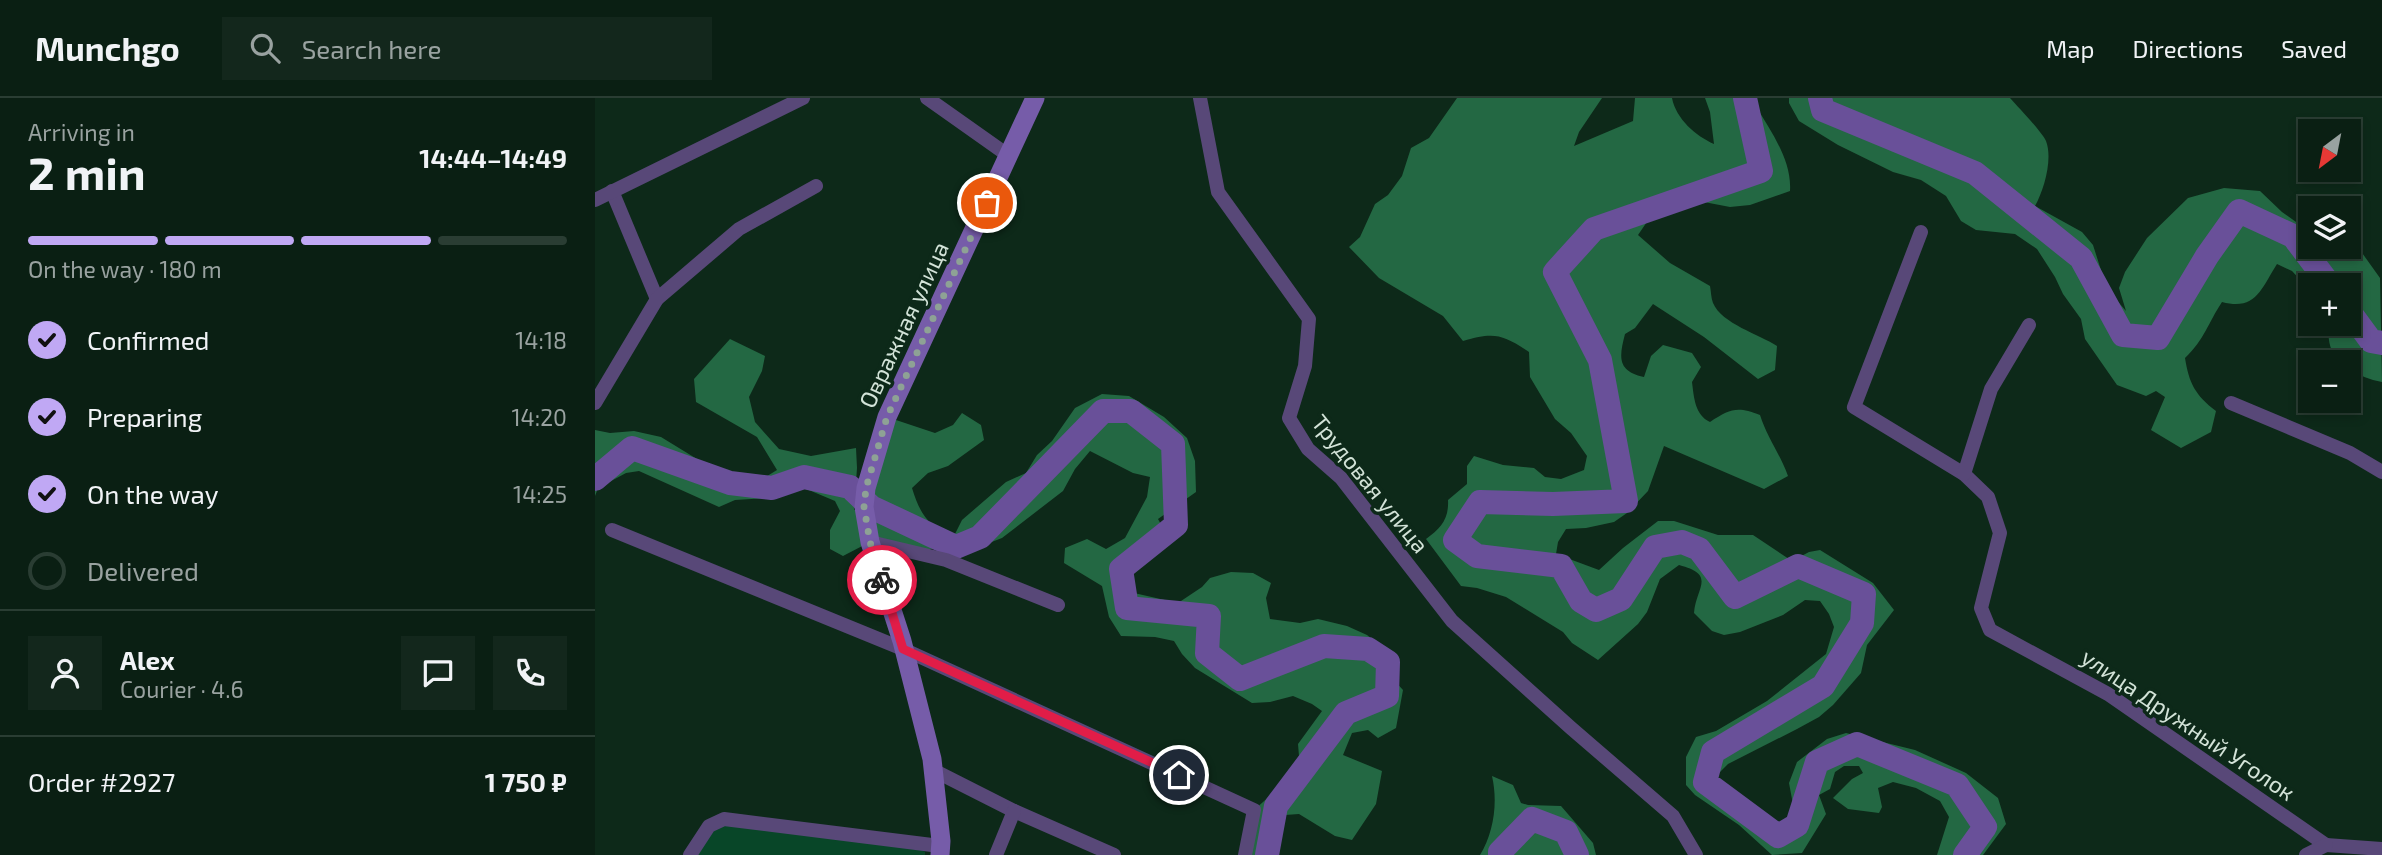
<!DOCTYPE html>
<html lang="en">
<head>
<meta charset="utf-8">
<style>
  body { margin:0; font-family:"Exo 2",sans-serif; background:#13271c; color:#f1f3f6; height:100vh; display:flex; flex-direction:column; font-size:26px; white-space:nowrap }
  * { box-sizing:border-box; margin:0 }
  p { font-size:23px; color:#99a2a0 }
  .icon { flex:none; width:38px; height:38px; fill:none; stroke:currentColor; stroke-width:2; stroke-linecap:round; stroke-linejoin:round }
  .map { position:relative; flex:1; overflow:hidden }
  .drawer { display:flex; flex-direction:column; background:#0a1f13; width:595px }
  .drawer>* { flex:none }
  .needle { width:46px; rotate:212deg }
  .buttons { position:absolute; left:1703px; top:21px; display:grid; gap:14px }
  .buttons a { display:grid; place-items:center; width:63px; height:63px; border-radius:0px; background:#0a1f13; box-shadow:0 4px 10px #0003,0 0 0 2px #2a3d33; font-size:35px }
  .pin { position:absolute; display:grid; place-items:center; width:60px; height:60px; color:#fff; margin:-30px; border:4px solid #fff; border-radius:50%; box-shadow:0 2px 7px #0007 }
  .courier { position:absolute; display:grid; place-items:center; width:70px; height:70px; margin:-35px; border:5px solid #e11d48; border-radius:50%; background:#fff; color:#222; box-shadow:0 2px 9px #0007 }
  .overview em { font-style:normal; font-weight:700 }
  .overview div { display:flex; flex-direction:column-reverse }
  .overview { display:flex; align-items:center; justify-content:space-between; height:119px; padding:0 28px }
  h1 { font-size:46px; font-weight:700; line-height:52px }
  .bar { display:grid; grid-template-columns:repeat(4,1fr); gap:10px 7px; align-content:center; height:84px; padding:0 28px }
  .bar i { height:9px; border-radius:5px; background:#2a3d33 }
  .bar .current { background:#c0a8f4 }
  .bar p { grid-column:span 4 }
  .line { display:flex; align-items:center; gap:18px; padding:0 28px; border-top:2px solid #2a3d33 }
  .line div { flex:1 }
  .round { display:grid; place-items:center; flex:none; width:74px; height:74px; border-radius:0px; background:#13271c }
  ol { padding:0 28px; list-style:none }
  li { display:flex; align-items:center; gap:21px; height:77px }
  li p { margin-inline-start:auto }
  li .icon { padding:7px; border-radius:50%; background:#c0a8f4; color:#111; stroke-width:4 }
  li:last-child { color:#99a2a0 }
  li i { width:38px; height:38px; border:4px solid #2a3d33; border-radius:50% }
  header { display:flex; align-items:center; gap:42px; box-sizing:border-box; height:98px; padding:0 35px; background:#0a1f13; border-bottom:2px solid #2a3d33 }
  header strong { font-size:33px }
  nav { display:flex; gap:38px; margin-inline-start:auto; font-size:24px }
  .search { width:490px; height:63px; background:#13271c; display:flex; align-items:center; gap:18px; box-sizing:border-box; padding:0 24px; border-radius:0px; color:#99a2a0; font-size:26px }
  main { display:flex; flex:1; min-height:0 }
  .map>svg:first-child { display:block }
  .green { fill:#084628 }
  .forest { fill:#236843 }
  .lines { fill:none; stroke-linecap:round; stroke-linejoin:round }
  .river { stroke:#695099; stroke-width:24 }
  .street { stroke:#584878; stroke-width:14 }
  .secondary { stroke:#765ca9; stroke-width:19 }
  .done { stroke:#8ea295; stroke-width:7; stroke-dasharray:0 12.6 }
  .route { stroke:#e11d48; stroke-width:9 }
  .labels { text-anchor:middle; stroke-width:7; stroke-linejoin:round; paint-order:stroke }
  .street-label { font-size:23px; fill:#d3e3d8; stroke:#0d2919 }
</style>
</head>
<body>
<header>
<strong>Munchgo</strong>
<div class="search"><svg class="icon" aria-label="search" viewBox="0 0 24 24"><circle cx="10" cy="10" r="6"/><path d="M15 15l6 6"/></svg>Search here</div>
<nav><a>Map</a><a>Directions</a><a>Saved</a></nav>
</header>
<main>
<section class="drawer">
<div class="overview"><div><h1>2 min</h1><p>Arriving in</p></div><em>14:44–14:49</em></div>
<div class="bar"><i class="current"></i><i class="current"></i><i class="current"></i><i></i><p>On the way · 180 m</p></div>
<ol>
<li><svg class="icon" aria-label="check" viewBox="0 0 24 24"><path d="M5 12l5 5 9-10"/></svg>Confirmed<p>14:18</p></li>
<li><svg class="icon" aria-label="check" viewBox="0 0 24 24"><path d="M5 12l5 5 9-10"/></svg>Preparing<p>14:20</p></li>
<li><svg class="icon" aria-label="check" viewBox="0 0 24 24"><path d="M5 12l5 5 9-10"/></svg>On the way<p>14:25</p></li>
<li><i></i>Delivered</li>
</ol>
<div class="line" style="height:126px"><a class="round"><svg class="icon" aria-label="person" viewBox="0 0 24 24"><circle cx="12" cy="8" r="4"/><path d="M4 21q1-7 8-7t8 7"/></svg></a><div><b>Alex</b><p>Courier · 4.6</p></div><a class="round"><svg class="icon" aria-label="chat" viewBox="0 0 24 24"><path d="M4 5h16v11H9l-5 4z"/></svg></a><a class="round"><svg class="icon" aria-label="phone" viewBox="0 0 24 24"><path d="M5 4h4l2 5-3 2q2 4 5 5l2-3 5 2v4C11 20 4 13 5 4z"/></svg></a></div>
<div class="line" style="height:91px"><div>Order #2927</div><b>1 750 ₽</b></div>
</section>
<div class="map">
<svg width="1787" height="757" viewBox="0 0 1787 757">
  <rect width="100%" height="100%" fill="#0d2919"/>
  <path class="green" d="M130 726 319 748 330 754V757H99L109 739Z"/>
  <g class="forest">
    <path d="M862 0H1007L984 34 979 48 1038 23 1040 0H1077C1081 21 1101 38 1119 46L1115 14 1110 0H1161V8C1176 34 1197 62 1195 93L1155 107 1135 109 1109 104 1075 114 1058 115 1043 137 1075 165 1115 188C1116 193 1116 200 1118 205 1127 226 1164 236 1182 248L1180 272 1163 281 1109 239 1058 206 1040 230 1030 236C1024 259 1022 273 1049 279L1056 258 1068 247 1097 255 1106 269 1097 284C1099 300 1100 317 1115 324 1135 311 1142 308 1165 317 1172 339 1185 356 1193 378L1169 391 1069 348 1053 393 1032 415 1019 424 991 430 971 431 963 444 961 456 1004 472 1028 450 1063 423H1079L1123 437H1158L1197 463 1214 454 1225 452 1278 485 1299 512 1272 547 1266 575 1238 607 1224 619 1202 631 1133 666 1117 682C1139 699 1161 719 1189 725L1200 717 1194 685 1202 664 1232 641 1251 635 1320 652 1371 675 1403 700 1411 726 1388 757H1342L1354 719 1345 703 1321 690 1298 684 1283 690 1287 709 1284 715 1253 711 1238 700 1257 681 1268 675 1264 668H1249L1240 674 1235 691 1224 697 1231 716 1207 755 1177 757 1144 727 1100 697 1091 687V659L1101 639 1121 633 1172 603 1231 556 1239 529 1234 516 1225 503 1210 502 1188 517 1145 534 1129 537 1117 533 1099 515C1101 489 1122 477 1084 467L1065 481 1052 514 1043 526 1003 562 977 545 968 534 911 499 882 490 866 488 831 441C846 430 854 421 853 402L872 386V368L879 358 908 367 939 370 950 379 966 381 989 372 992 358 976 335 960 321 935 279 934 254C907 236 899 234 868 243L848 218 784 180 754 149 765 139 780 106 793 97 807 78 816 50 834 40Z"/>
    <path d="M1194 0H1415C1423 9 1447 34 1451 43 1458 61 1449 92 1440 108L1487 134 1498 147 1512 191 1531 213 1524 190 1530 174 1552 140 1593 100 1629 90 1665 93 1687 114 1715 134V149L1754 148 1765 152 1785 180 1787 284C1775 282 1763 277 1754 270V264C1735 264 1732 241 1734 226H1754V187H1715V192L1697 173 1682 166C1666 191 1661 213 1627 204 1613 225 1610 241 1590 260 1594 285 1600 297 1621 313L1616 334 1586 350 1556 332 1570 299 1561 293 1551 298 1522 287 1490 241 1486 221 1468 196 1460 179 1442 151 1420 136 1381 132 1366 123 1351 98 1326 82 1298 74 1243 47 1204 23 1194 5Z"/>
    <path d="M135 241 170 258 167 273 154 299 160 324 184 351 216 358 261 350 262 370 259 412 269 409 292 319 340 335 358 327 367 315 386 327 389 342 353 368 333 375 317 390C325 416 333 428 358 440L367 422 411 384 431 375 442 357 457 343 480 310 507 296 534 298 569 319 592 340 600 363 601 394 563 421 575 443 534 478 539 495 583 505 607 489 615 480 636 474 658 475 676 485 671 500 675 521 705 525 723 521 752 528 772 537 790 551 786 568 808 592 801 630 783 640 773 632 757 635 748 657 787 673 781 706 757 742 740 738 704 716 690 717 682 735 681 757H650L659 712 693 682 704 658 703 646 727 613 717 606 698 598 675 604 657 605 600 570 587 556 579 543 560 539 526 538 514 519 507 488 469 465 470 450 492 441 511 451 530 440 552 399 555 379 538 375 495 353 480 371 468 393 407 440 363 457 339 450 321 455 275 444 248 458 235 451V432L245 413 240 403 209 390 173 400 140 402 124 409 44 373 31 375 3 390 0 398V332L15 335 39 333 66 339 115 369 144 381 169 380 182 372 162 339 101 304 99 281Z"/>
    <path d="M897 678 918 687 926 705 933 707 966 708 998 745 1001 757H885C899 734 903 704 897 678Z"/>
  </g>
  <g class="lines">
    <g class="river">
      <path d="M1150 0 1166 73 999 131 960 174 1005 262 1031 403 958 406 885 404 860 442 882 458 966 468 986 503 1001 512 1026 501 1060 449 1087 444 1104 451 1140 499 1203 468 1269 496 1267 525 1228 588 1118 654 1110 684 1183 738 1202 727 1222 664 1262 646 1362 687 1390 729 1370 757"/>
      <path d="M1225 0 1228 12 1380 75 1486 160 1528 237 1563 240 1612 158 1644 113 1698 138 1735 187"/>
      <path d="M1754 213 1776 243 1787 245"/>
      <path d="M0 381 37 350 135 385 177 390 209 379 255 389 276 409 361 449 385 439 508 313H536L578 346 581 427 526 471 532 510 614 518 612 555 645 581 729 548 773 551 793 564 792 598 751 615 681 708 672 757"/>
      <path d="M905 757V754L937 721 971 734 982 757"/>
    </g>
    <g class="street">
      <path d="M332 0 414 58"/>
      <path d="M605 0 623 94 714 221 710 268 694 320 713 351 746 380 857 523 976 630 1078 718 1101 757"/>
      <path d="M17 93 62 201"/>
      <path d="M0 102 208 0"/>
      <path d="M1326 134 1259 309 1369 376 1393 399 1405 435 1386 510 1395 532 1513 596 1731 747"/>
      <path d="M0 305 62 201 144 131 221 88"/>
      <path d="M1636 305 1755 355 1787 374"/>
      <path d="M1369 376 1396 291 1434 227"/>
      <path d="M17 432 308 551 659 712 650 757"/>
      <path d="M275 444 351 462 463 507"/>
      <path d="M338 672 419 713 519 757"/>
      <path d="M1731 747 1787 751"/>
      <path d="M95 757 114 728 129 721 345 748"/>
      <path d="M401 757 419 713"/>
      <path d="M1711 757 1731 747"/>
    </g>
    <path class="secondary" d="M345 757 346 743 337 661 307 543 275 444 269 409 271 390 292 319 440 0"/>
  </g>
  <g class="lines">
    <path class="done" d="M287 482 275 444 269 409 271 390 292 319 392 105"/>
    <path class="route" d="M287 482 308 551 584 677"/>
  </g>
  <g class="labels">
    <g class="street-label">
      <text transform="translate(309 227) rotate(-65)" y="8">Овражная улица</text>
      <text transform="translate(775 386) rotate(51)" y="8">Трудовая улица</text>
      <text transform="translate(1593 627) rotate(34)" y="8">улица Дружный Уголок</text>
    </g>
  </g>
</svg>
<div class="buttons">
<a><svg class="needle" viewBox="-14 -14 28 28"><path d="M0-13l5 13h-10z" fill="#e53935"/><path d="M0 13l5-13h-10z" fill="#99a2a0"/></svg></a>
<a><svg class="icon" aria-label="layers" viewBox="0 0 24 24"><path d="M12 4l9 5-9 5-9-5zM3 14l9 5 9-5"/></svg></a>
<a>+</a>
<a>−</a>
</div>
<div class="pin" style="left:392px;top:105px;background:#ea580c"><svg class="icon" aria-label="bag" viewBox="0 0 24 24"><path d="M5 8h14l-1 12H6zM9 8a3 3 0 0 1 6 0"/></svg></div>
<div class="pin" style="left:584px;top:677px;background:#1f2937"><svg class="icon" aria-label="home" viewBox="0 0 24 24"><path d="M3 11l9-7 9 7M6 9v11h12V9"/></svg></div>
<div class="courier" style="left:287px;top:482px"><svg class="icon" aria-label="bike" viewBox="0 0 24 24"><circle cx="6" cy="16" r="4"/><circle cx="18" cy="16" r="4"/><path d="M6 16l4-8h5l3 8M10 8l3 8H6M13 5h3"/></svg></div>
</div>
</main>
</body>
</html>
